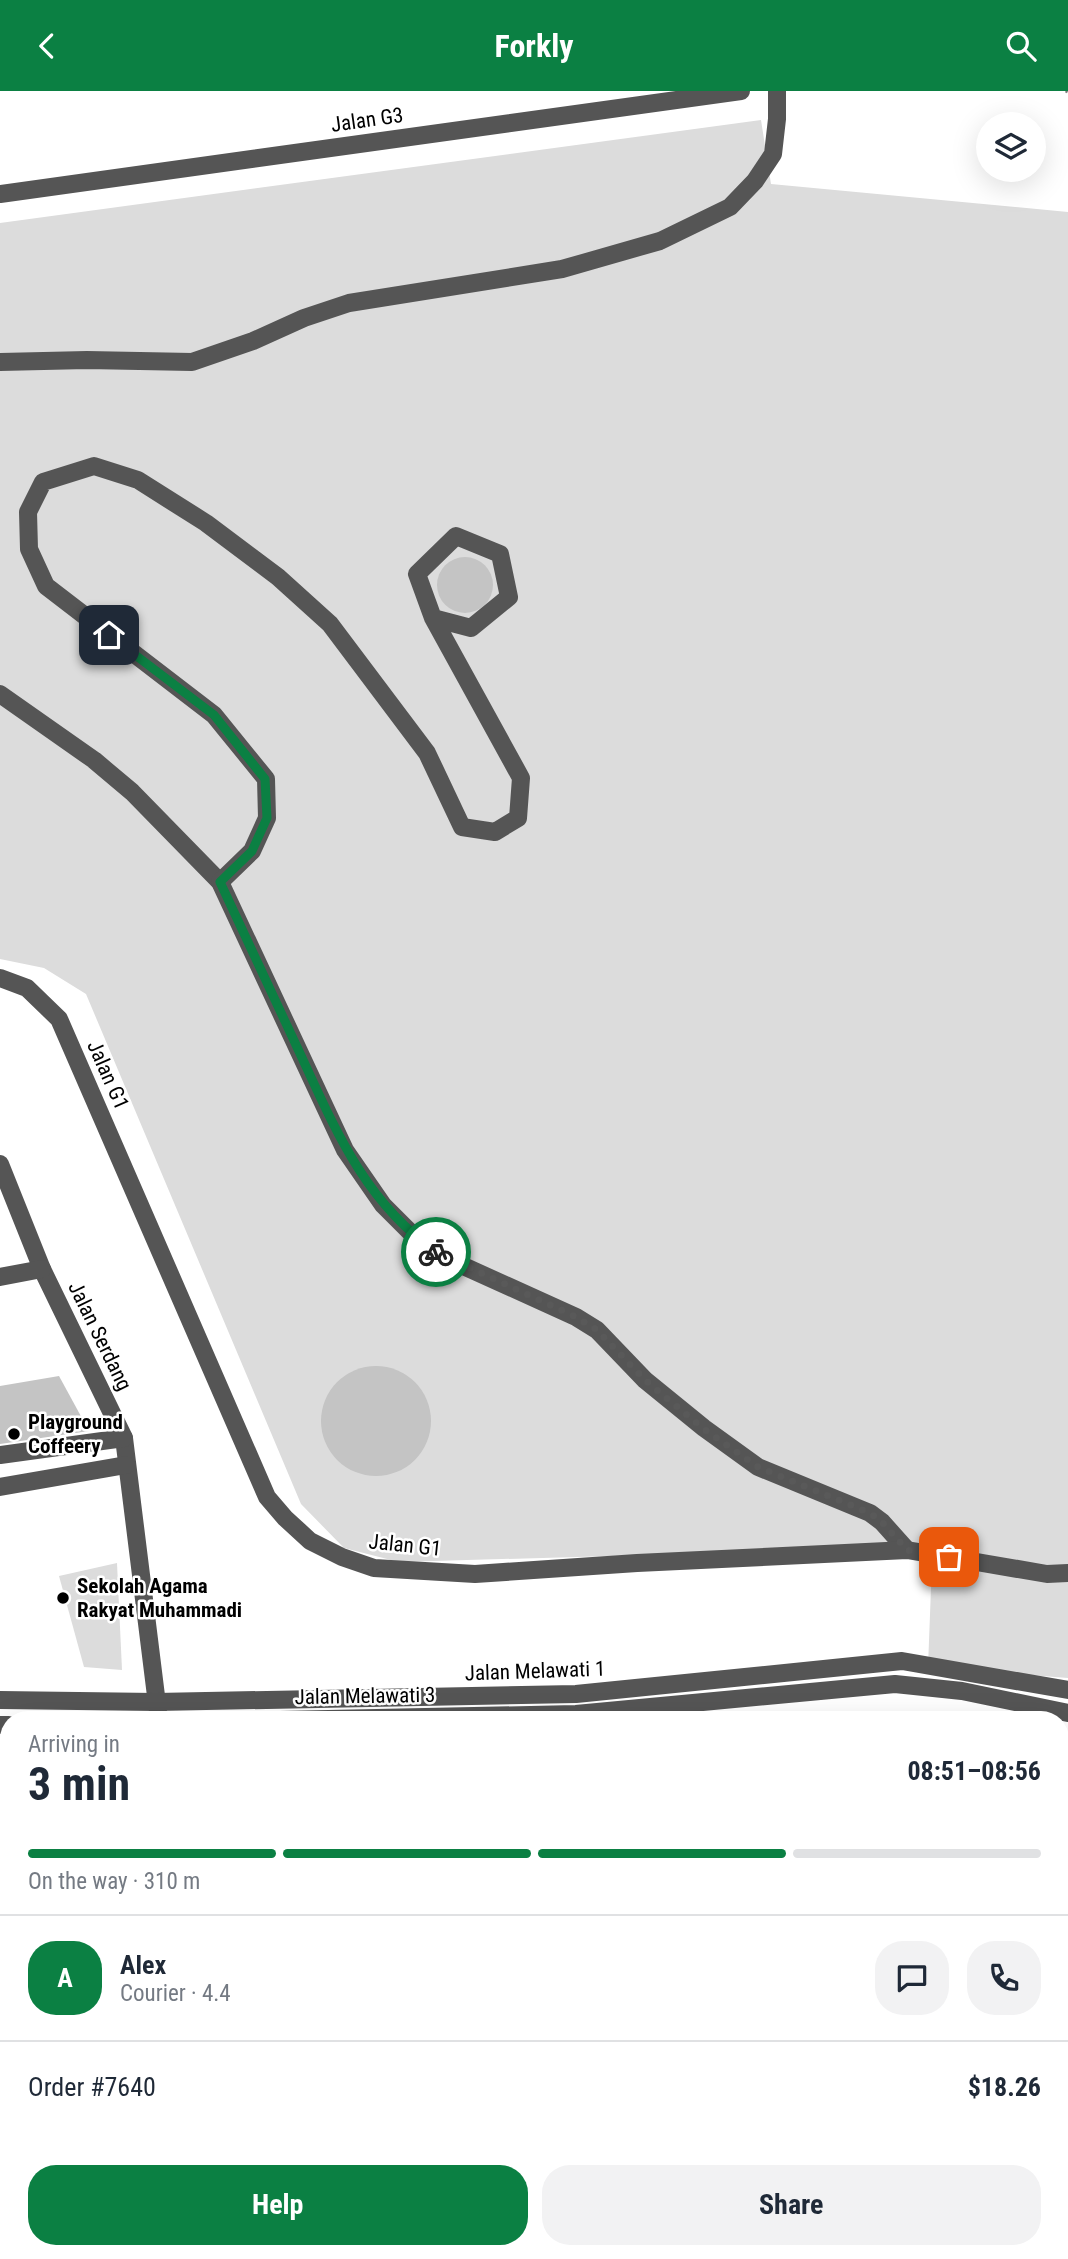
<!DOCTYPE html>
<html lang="en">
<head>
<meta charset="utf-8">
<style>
  body { margin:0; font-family:"Roboto Condensed",sans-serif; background:#f2f2f3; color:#1f2937; height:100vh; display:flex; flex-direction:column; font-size:26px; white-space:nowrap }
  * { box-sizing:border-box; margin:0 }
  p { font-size:23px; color:#747a83 }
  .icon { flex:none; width:38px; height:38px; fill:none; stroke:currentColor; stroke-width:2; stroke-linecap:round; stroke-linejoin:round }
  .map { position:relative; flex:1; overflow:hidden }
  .drawer { position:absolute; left:0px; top:1620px; width:1069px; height:548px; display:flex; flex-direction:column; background:#fff; border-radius:28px 28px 0 0; box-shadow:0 7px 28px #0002 }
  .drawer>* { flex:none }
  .tools { position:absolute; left:976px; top:21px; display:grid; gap:14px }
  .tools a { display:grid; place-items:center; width:70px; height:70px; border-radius:50%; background:#fff; box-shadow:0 7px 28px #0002; font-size:35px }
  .pin { position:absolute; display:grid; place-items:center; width:60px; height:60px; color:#fff; margin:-30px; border-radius:14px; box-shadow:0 4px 10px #0006 }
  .courier { position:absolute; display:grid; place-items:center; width:70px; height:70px; margin:-35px; border:5px solid #0b8043; border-radius:50%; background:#fff; color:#222; box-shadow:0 2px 9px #0007 }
  .headline em { font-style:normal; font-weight:700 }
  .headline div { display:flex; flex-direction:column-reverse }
  .headline { display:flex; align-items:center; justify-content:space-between; height:119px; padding:0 28px }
  h1 { font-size:46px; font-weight:700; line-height:52px }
  .bar { display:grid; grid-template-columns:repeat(4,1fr); gap:10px 7px; align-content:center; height:84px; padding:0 28px }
  .bar i { height:9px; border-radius:5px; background:#e0e1e3 }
  .bar .on { background:#0b8043 }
  .bar p { grid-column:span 4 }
  .line { display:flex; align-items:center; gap:18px; padding:0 28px; border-top:2px solid #e0e1e3 }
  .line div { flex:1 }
  .round { display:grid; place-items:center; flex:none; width:74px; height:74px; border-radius:28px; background:#f2f2f3 }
  .cta { display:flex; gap:14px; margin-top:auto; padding:14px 28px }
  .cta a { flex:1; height:80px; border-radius:28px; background:#0b8043; color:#fff; font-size:28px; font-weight:700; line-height:80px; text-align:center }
  .cta a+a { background:#f2f2f3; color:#1f2937 }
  header { display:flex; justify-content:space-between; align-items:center; height:91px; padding:0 28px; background:#0b8043; color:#fff; font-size:32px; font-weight:700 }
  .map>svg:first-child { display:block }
  .green { fill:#dcdcdc }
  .building { fill:#c4c4c4 }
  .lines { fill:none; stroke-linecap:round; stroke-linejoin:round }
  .path { stroke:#777; stroke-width:2.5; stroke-dasharray:2 3.5; stroke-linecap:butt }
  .minor { stroke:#555; stroke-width:18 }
  .done { stroke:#595959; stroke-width:7; stroke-dasharray:0 12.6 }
  .route { stroke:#0b8043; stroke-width:9 }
  .poi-dot { fill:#000; stroke:#fff; stroke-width:2.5 }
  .labels { text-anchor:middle; stroke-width:5; stroke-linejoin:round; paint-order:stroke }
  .street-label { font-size:21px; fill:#000; stroke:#fff }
  .poi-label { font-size:21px; font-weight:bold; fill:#000; stroke:#fff; text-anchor:start }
</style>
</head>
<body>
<header><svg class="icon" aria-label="back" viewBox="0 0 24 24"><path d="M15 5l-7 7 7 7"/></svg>Forkly<svg class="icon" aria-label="search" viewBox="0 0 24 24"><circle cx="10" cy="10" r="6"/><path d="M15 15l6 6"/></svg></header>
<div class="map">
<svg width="1068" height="2168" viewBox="0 0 1068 2168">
  <rect width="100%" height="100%" fill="#fff"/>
  <g class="green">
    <path d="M761 29 771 93 1068 121V1587L928 1576 932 1471 866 1460 646 1464 399 1471 344 1457 301 1413 86 903 44 877 0 868V132Z"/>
    <path d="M117 1472 122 1579 84 1576 59 1485Z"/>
  </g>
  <g class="building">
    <circle cx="465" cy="494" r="28"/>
    <circle cx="376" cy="1330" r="55"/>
    <path d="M59 1285 89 1340 0 1353V1295Z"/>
  </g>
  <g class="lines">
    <path class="path" d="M1066 0 1068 3"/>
    <g class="minor">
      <path d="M0 103 741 0"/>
      <path d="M0 271 87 269 192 271 253 250 304 227 349 212 562 178 660 150 730 116 755 90 773 63 777 28V0"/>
      <path d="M0 603 94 669 132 701 220 791 345 1059 383 1114 415 1146 439 1164 576 1226 597 1239 645 1289 704 1337 758 1376 870 1422 882 1431 907 1459"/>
      <path d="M220 791 252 760 267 727 266 688 214 624 46 495 29 458 28 421 43 391 94 375 138 389 206 432 278 486 330 533 427 662 462 736 495 741 518 727 521 687 433 527 417 483 456 445 500 463 509 506 471 537 433 527"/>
      <path d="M0 887 27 897 59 928 267 1406 285 1427 310 1450 342 1466 374 1477 475 1483 637 1472 907 1459 1047 1483 1068 1482"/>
      <path d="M0 1073 42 1178 124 1347 159 1629"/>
      <path d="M0 1186 42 1178"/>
      <path d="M0 1364 124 1347"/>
      <path d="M0 1396 126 1374"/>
      <path d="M0 1609 156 1611 576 1603 902 1570 1068 1599"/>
      <path d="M280 1629 576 1623 895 1593 962 1600 1068 1622"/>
      <path d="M0 1634H9"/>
      <path d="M0 1826 6 1853"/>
      <path d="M1060 1993 1068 1992"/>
      <path d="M116 2160 123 2168"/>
      <path d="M803 2160 804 2168"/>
      <path d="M1022 2160 1023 2168"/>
      <path d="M455 2166V2168"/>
      <path d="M871 2168 879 2165"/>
    </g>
  </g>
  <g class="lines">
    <path class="done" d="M436 1161 576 1226 597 1239 645 1289 664 1305 704 1338 758 1376 870 1422 882 1431 907 1459 949 1466"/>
    <path class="route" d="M109 544 214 624 265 688 267 727 252 760 220 791C246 846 271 901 297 956 334 1035 362 1108 436 1161"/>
  </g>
  <g class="poi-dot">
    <circle cx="14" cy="1343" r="7"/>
    <circle cx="63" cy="1507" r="7"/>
  </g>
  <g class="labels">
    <g class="street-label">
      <text transform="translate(367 29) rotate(-8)" y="7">Jalan G3</text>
      <text transform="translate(108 984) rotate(66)" y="7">Jalan G1</text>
      <text transform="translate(100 1245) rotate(64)" y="7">Jalan Serdang</text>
      <text transform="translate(405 1454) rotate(6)" y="7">Jalan G1</text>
      <text transform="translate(535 1580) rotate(-2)" y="7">Jalan Melawati 1</text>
      <text transform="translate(365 1605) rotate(-1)" y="7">Jalan Melawati 3</text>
    </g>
    <g class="poi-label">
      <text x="28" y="1338">Playground<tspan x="28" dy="24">Coffeery</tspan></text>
      <text x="77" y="1502">Sekolah Agama<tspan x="77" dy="24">Rakyat Muhammadi</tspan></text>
    </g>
  </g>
</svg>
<div class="tools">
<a><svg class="icon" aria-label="layers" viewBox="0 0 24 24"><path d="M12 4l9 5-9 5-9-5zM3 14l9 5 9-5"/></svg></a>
</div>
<div class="pin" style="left:949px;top:1466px;background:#ea580c"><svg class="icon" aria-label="bag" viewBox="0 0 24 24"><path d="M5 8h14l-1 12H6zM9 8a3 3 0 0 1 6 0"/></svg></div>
<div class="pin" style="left:109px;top:544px;background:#1f2937"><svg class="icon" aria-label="home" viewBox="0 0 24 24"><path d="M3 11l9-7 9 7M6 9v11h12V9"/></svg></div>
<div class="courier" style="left:436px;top:1161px"><svg class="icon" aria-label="bike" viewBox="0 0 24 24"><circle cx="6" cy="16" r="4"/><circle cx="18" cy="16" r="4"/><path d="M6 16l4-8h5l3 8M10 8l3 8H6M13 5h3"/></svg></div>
<section class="drawer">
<div class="headline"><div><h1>3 min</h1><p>Arriving in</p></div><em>08:51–08:56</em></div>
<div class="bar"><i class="on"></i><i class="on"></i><i class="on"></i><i></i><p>On the way · 310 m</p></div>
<div class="line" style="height:126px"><b class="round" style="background:#0b8043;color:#fff">A</b><div><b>Alex</b><p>Courier · 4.4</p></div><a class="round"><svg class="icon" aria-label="chat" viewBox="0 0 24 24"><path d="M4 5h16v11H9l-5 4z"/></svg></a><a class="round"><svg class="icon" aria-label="phone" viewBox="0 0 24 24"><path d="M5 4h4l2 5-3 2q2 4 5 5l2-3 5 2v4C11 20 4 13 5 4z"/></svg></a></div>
<div class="line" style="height:91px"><div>Order #7640</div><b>$18.26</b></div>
<div class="cta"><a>Help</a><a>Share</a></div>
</section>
</div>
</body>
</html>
